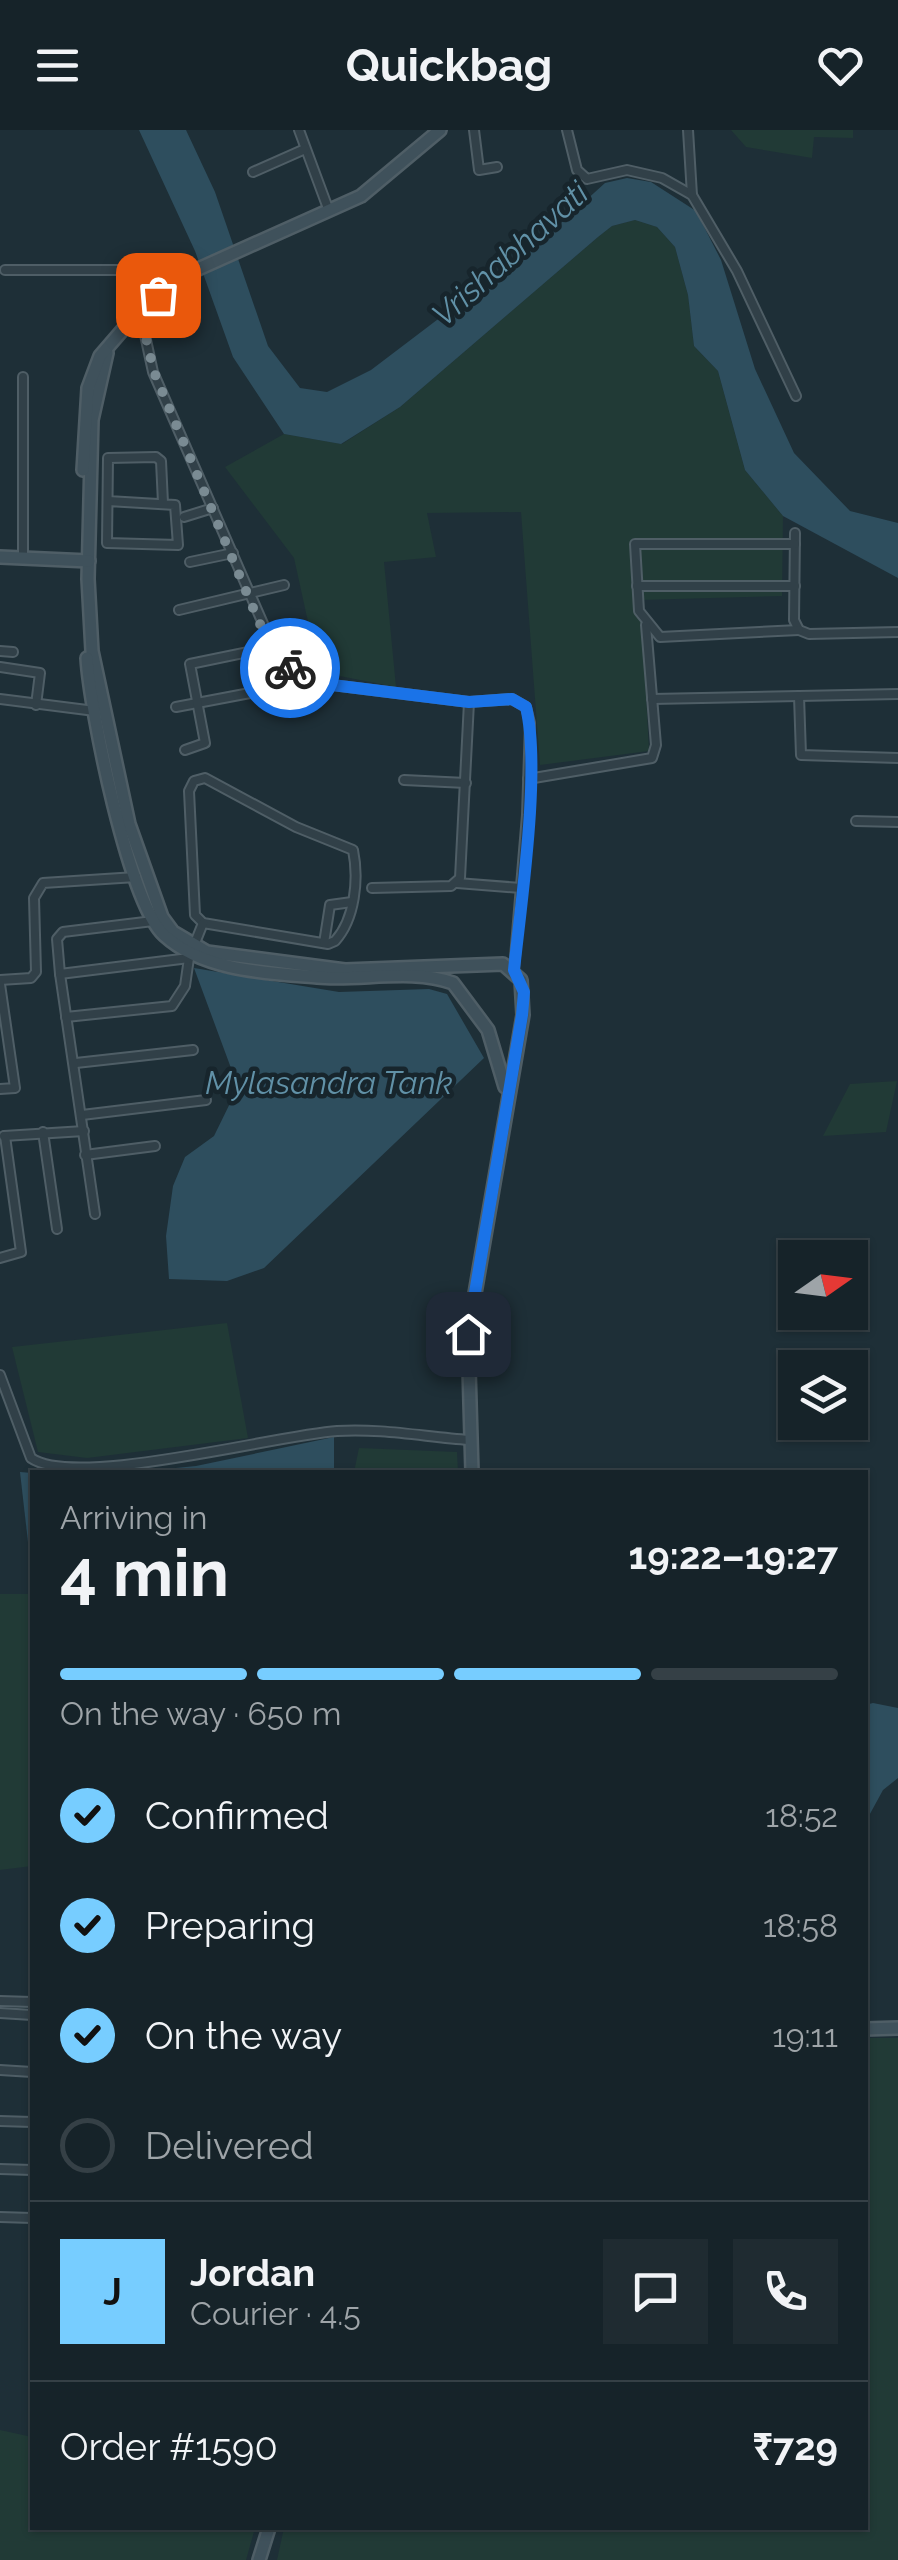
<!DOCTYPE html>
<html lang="en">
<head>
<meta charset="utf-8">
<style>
  body { margin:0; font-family:Raleway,sans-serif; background:#1f2b31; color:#f1f3f6; height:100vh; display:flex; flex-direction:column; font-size:38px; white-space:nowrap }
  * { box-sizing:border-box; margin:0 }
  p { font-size:32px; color:#9ea4a8 }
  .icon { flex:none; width:55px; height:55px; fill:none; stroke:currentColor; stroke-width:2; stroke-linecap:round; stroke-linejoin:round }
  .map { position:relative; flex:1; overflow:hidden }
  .details { position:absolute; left:30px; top:1340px; width:838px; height:1060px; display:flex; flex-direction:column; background:#162329; border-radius:0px; box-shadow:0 2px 8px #0004,0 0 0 2px #354046 }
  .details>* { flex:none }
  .needle { width:65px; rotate:76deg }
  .controls { position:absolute; left:778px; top:1110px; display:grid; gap:20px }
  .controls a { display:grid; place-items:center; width:90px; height:90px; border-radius:0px; background:#162329; box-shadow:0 2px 8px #0004,0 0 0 2px #354046; font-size:50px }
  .pin { position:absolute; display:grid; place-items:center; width:85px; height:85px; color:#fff; margin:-42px; border-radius:20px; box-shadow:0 5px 15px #0006 }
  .courier { position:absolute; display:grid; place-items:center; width:100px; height:100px; margin:-50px; border:8px solid #1a73e8; border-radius:50%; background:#fff; color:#222; box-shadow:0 2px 12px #0007 }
  .headline em { font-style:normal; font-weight:700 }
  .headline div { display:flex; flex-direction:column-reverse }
  .headline { display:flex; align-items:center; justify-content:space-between; height:170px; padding:0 30px }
  h1 { font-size:65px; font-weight:700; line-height:75px }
  .bar { display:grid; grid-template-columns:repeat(4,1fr); gap:15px 10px; align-content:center; height:120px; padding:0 30px }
  .bar i { height:12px; border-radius:8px; background:#354046 }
  .bar .on { background:#77cdff }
  .bar p { grid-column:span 4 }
  .line { display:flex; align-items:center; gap:25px; padding:0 30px; border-top:2px solid #354046 }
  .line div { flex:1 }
  .round { display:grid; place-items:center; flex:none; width:105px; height:105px; border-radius:0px; background:#1f2b31 }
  ol { padding:0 30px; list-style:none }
  li { display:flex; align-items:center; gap:30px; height:110px }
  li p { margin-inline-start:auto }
  li .icon { padding:10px; border-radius:50%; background:#77cdff; color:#111; stroke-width:4 }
  li:last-child { color:#9ea4a8 }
  li i { width:55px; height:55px; border:5px solid #354046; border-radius:50% }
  header { display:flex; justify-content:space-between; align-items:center; height:130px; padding:0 30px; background:#162329; font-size:45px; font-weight:700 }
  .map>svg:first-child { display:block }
  .green { fill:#213a36 }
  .water { fill:#2e4e5e }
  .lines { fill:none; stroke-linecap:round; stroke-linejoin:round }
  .street-casing { stroke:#4f5e66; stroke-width:12 }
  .secondary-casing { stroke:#4f5e66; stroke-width:16 }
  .street { stroke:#314048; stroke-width:8 }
  .secondary { stroke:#3f515b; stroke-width:11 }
  .done { stroke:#7a8b93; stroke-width:10; stroke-dasharray:0 18 }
  .route { stroke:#1a73e8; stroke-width:12 }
  .labels { text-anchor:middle; stroke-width:9; stroke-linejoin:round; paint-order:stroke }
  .water-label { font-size:32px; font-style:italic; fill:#6191a7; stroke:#17252c }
</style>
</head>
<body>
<header><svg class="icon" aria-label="menu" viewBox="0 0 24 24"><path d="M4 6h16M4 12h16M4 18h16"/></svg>Quickbag<svg class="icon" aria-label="heart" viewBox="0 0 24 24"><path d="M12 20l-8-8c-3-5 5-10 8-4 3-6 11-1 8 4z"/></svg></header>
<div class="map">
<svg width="898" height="2430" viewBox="0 0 898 2430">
  <rect width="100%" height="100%" fill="#1e2f37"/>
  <g class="green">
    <path d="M731 0H853V8L814 7 812 28 746 17Z"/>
    <path d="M635 90 657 97 675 117 688 165 694 216 718 241 745 340 783 386 782 466 641 470 649 621 540 635 521 382 427 383 436 427 384 432 396 557 319 542 294 428 225 337 284 304 342 314 400 277 598 107 612 96Z"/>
    <path d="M897 951 886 1002 823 1006 850 954Z"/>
    <path d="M227 1193 248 1308 87 1328 38 1322 12 1217Z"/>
    <path d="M359 1318 457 1322 458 1342H354Z"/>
    <path d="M0 1464H32V1736L0 1740Z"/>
    <path d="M865 1908H898V2430H277L284 2398H865Z"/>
    <path d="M0 2300 32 2307V2398H255L246 2430H0Z"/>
  </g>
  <g class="water">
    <path d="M139 0H186L215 62 268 216 300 258 327 262 371 240 541 111 605 53 627 48 651 52 696 81 721 130 755 239 794 323 850 381 898 393V448L783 386 745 340 718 241 694 216 688 165 675 117 657 97 635 90 612 96 598 107 400 277 341 314 284 304 233 227 195 121Z"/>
    <path d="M194 838 339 862 429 859 447 864 484 928 264 1138 227 1151 169 1149 166 1106 173 1056 185 1027 214 1006 238 957Z"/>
    <path d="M334 1307V1342H135L196 1336Z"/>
    <path d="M20 1342 32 1343V1447Z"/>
    <path d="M873 1573 898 1578V1648L883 1660 865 1693V1575Z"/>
  </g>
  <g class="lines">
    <g class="street-casing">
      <g id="street">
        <path d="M299 0 329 81"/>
        <path d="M474 0 479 40 497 37"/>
        <path d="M567 0 577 40 587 49 627 40 662 48 692 65 737 141 796 266"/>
        <path d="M688 0 692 65"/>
        <path d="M253 42 305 19"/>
        <path d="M5 140H139L148 145"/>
        <path d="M140 182 153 242 278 528 308 552 469 572 512 569 526 577 530 593 527 685 514 839"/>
        <path d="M108 371 175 375 178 415 107 413 108 328 156 327 161 331 163 373"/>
        <path d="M184 387 213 378"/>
        <path d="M795 403 794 490 799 500 809 504 898 502"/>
        <path d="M795 414H635L639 481 660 507 799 500"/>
        <path d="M23 429V247"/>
        <path d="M190 432 233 423"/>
        <path d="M637 456H795"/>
        <path d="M179 480 284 455"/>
        <path d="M0 521 13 522"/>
        <path d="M0 537 40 543 36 575"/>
        <path d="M799 566 801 625 898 628"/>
        <path d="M0 569 95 581"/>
        <path d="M652 569 898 564"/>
        <path d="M176 577 250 563"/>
        <path d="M185 620 205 613 190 534 272 517"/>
        <path d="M205 648 296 697 353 720C359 749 355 789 335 811L328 814 203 793 195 785 189 661 194 651Z"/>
        <path d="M528 649 652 628 656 615 646 495"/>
        <path d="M404 650 466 653"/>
        <path d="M856 691 898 692"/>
        <path d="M457 753 521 758"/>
        <path d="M372 758 451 756 460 748 469 572"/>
        <path d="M324 813 330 775 352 772"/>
        <path d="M60 844 57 809 63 802 153 791"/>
        <path d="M0 850 31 848 36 842 34 768 43 753 136 747"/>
        <path d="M0 854 15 958 0 959"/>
        <path d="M66 887 172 876 185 856 189 828"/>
        <path d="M76 933 193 920"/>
        <path d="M82 985 206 970"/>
        <path d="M43 1002 57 1099"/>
        <path d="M4 1006 84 1001"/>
        <path d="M85 1025 155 1016"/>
        <path d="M95 1084 60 844 189 828 203 793"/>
        <path d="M0 1128 21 1122 5 1006"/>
        <path d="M0 1245 31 1328C76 1359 276 1305 337 1301 380 1298 426 1307 469 1310"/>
        <path d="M0 1871 32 1872"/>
        <path d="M0 1883 32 1885"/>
        <path d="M0 1940 32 1942"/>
        <path d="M0 1991 32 1992"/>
        <path d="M0 2039 32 2040"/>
        <path d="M0 2087 32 2088"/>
      </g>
    </g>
    <g class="secondary-casing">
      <g id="secondary">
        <path d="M107 223 92 290 88 449 92 521 129 694 162 787 173 802 207 822 345 840 503 834 521 850 523 885 468 1204 472 1342"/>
        <path d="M83 340 88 258 100 226 132 189 187 144 361 66 440 0"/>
        <path d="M0 427 89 431"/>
        <path d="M87 528C90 580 129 773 164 805 203 841 267 843 317 847 361 851 412 838 453 853L488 900 505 957"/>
        <path d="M865 1899 898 1898"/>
        <path d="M259 2430 269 2398"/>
      </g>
    </g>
    <use href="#street" class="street"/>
    <use href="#secondary" class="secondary"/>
  </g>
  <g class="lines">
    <path class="done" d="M158 165 140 182 154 242 259 492 278 528 290 538"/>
    <path class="route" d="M290 538 308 552 469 572 512 569 526 577C541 639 521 773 514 840L524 862 522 885 468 1204"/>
  </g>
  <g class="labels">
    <g class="water-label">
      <text transform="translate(510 124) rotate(-42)" y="11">Vrishabhavati</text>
      <text x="329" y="964">Mylasandra Tank</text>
    </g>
  </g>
</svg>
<div class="controls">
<a><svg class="needle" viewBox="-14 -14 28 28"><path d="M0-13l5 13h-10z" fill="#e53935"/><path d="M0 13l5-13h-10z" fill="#9ea4a8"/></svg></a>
<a><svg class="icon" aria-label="layers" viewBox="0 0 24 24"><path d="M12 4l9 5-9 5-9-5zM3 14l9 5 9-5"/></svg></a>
</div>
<div class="pin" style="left:158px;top:165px;background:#ea580c"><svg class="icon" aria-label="bag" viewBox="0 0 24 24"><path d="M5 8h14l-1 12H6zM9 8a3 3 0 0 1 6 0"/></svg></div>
<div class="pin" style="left:468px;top:1204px;background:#1f2937"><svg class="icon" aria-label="home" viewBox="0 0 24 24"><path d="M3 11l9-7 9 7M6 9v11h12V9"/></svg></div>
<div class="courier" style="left:290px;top:538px"><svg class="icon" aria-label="bike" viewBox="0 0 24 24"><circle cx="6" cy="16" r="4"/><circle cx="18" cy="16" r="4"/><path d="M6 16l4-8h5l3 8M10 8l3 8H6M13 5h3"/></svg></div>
<section class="details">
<div class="headline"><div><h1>4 min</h1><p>Arriving in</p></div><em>19:22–19:27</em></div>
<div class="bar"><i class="on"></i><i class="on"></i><i class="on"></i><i></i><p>On the way · 650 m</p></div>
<ol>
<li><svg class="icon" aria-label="check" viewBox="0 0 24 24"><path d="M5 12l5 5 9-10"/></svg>Confirmed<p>18:52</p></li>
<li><svg class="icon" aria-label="check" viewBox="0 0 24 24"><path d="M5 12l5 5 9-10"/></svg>Preparing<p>18:58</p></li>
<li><svg class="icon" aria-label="check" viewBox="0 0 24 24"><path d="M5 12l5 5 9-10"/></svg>On the way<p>19:11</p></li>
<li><i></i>Delivered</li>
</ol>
<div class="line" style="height:180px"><b class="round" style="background:#77cdff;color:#111">J</b><div><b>Jordan</b><p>Courier · 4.5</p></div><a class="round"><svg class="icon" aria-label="chat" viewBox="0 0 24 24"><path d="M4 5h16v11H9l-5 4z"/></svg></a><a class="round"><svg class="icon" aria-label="phone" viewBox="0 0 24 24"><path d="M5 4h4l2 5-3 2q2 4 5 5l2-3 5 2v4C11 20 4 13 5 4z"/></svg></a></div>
<div class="line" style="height:130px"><div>Order #1590</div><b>₹729</b></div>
</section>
</div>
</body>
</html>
